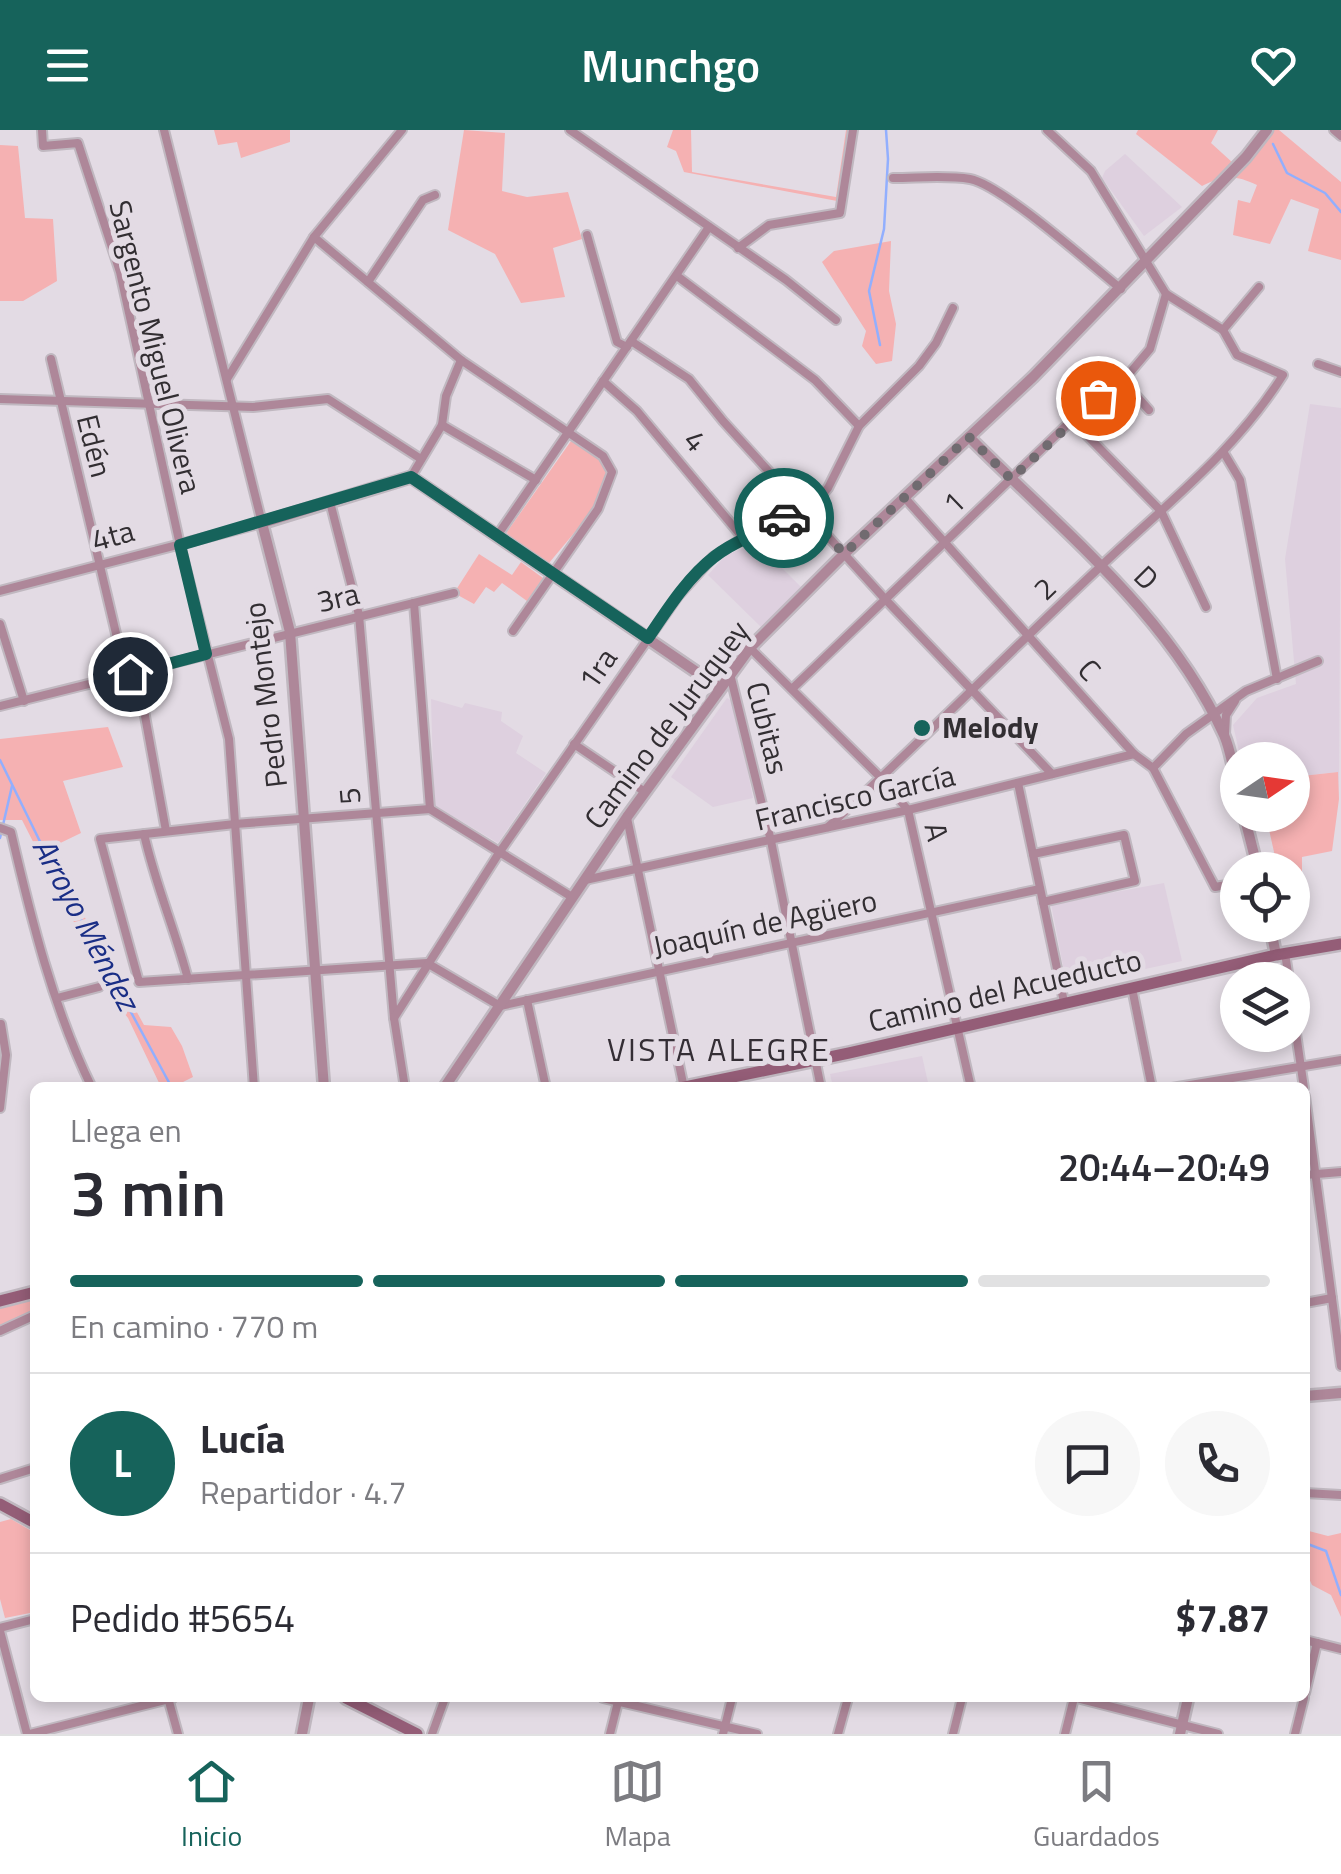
<!DOCTYPE html>
<html lang="es">
<head>
<meta charset="utf-8">
<style>
  body { margin:0; font-family:"Titillium Web",sans-serif; background:#f7f7f7; color:#2b2b33; height:100vh; display:flex; flex-direction:column; font-size:38px; white-space:nowrap }
  * { box-sizing:border-box; margin:0 }
  p { font-size:32px; color:#7c7c81 }
  .icon { flex:none; width:55px; height:55px; fill:none; stroke:currentColor; stroke-width:2; stroke-linecap:round; stroke-linejoin:round }
  .map { position:relative; flex:1; overflow:hidden }
  .panel { position:absolute; left:30px; top:952px; width:1280px; height:620px; display:flex; flex-direction:column; background:#fff; border-radius:15px; box-shadow:0 5px 15px #0003 }
  .panel>* { flex:none }
  .needle { width:65px; rotate:77deg }
  .fabs { position:absolute; left:1220px; top:612px; display:grid; gap:20px }
  .fabs a { display:grid; place-items:center; width:90px; height:90px; border-radius:50%; background:#fff; box-shadow:0 5px 15px #0003; font-size:50px }
  .pin { position:absolute; display:grid; place-items:center; width:85px; height:85px; color:#fff; margin:-42px; border:5px solid #fff; border-radius:50%; box-shadow:0 2px 10px #0007 }
  .courier { position:absolute; display:grid; place-items:center; width:100px; height:100px; margin:-50px; border:8px solid #16635b; border-radius:50%; background:#fff; color:#222; box-shadow:0 2px 12px #0007 }
  .head em { font-style:normal; font-weight:600 }
  .head div { display:flex; flex-direction:column-reverse }
  .head { display:flex; align-items:center; justify-content:space-between; height:170px; padding:0 40px }
  h1 { font-size:65px; font-weight:600; line-height:75px }
  .bar { display:grid; grid-template-columns:repeat(4,1fr); gap:15px 10px; align-content:center; height:120px; padding:0 40px }
  .bar i { height:12px; border-radius:8px; background:#e1e1e2 }
  .bar .active { background:#16635b }
  .bar p { grid-column:span 4 }
  .line { display:flex; align-items:center; gap:25px; padding:0 40px; border-top:2px solid #e1e1e2 }
  .line div { flex:1 }
  .round { display:grid; place-items:center; flex:none; width:105px; height:105px; border-radius:52px; background:#f7f7f7 }
  header { display:flex; justify-content:space-between; align-items:center; height:130px; padding:0 40px; background:#16635b; color:#fff; font-size:45px; font-weight:600 }
  .tabs { display:flex; justify-content:space-around; align-items:center; height:140px; border-top:2px solid #e1e1e2; background:#fff; font-size:28px; color:#7c7c81 }
  .tabs a { display:grid; justify-items:center; gap:5px }
  .tabs .active { color:#16635b }
  .map>svg:first-child { display:block }
  .built { fill:#ded0df }
  .green { fill:#f5b1b2 }
  .lines { fill:none; stroke-linecap:round; stroke-linejoin:round }
  .stream { stroke:#92affe; stroke-width:2.5 }
  .minor-casing { stroke:#c0b8c0; stroke-width:12 }
  .tertiary-casing { stroke:#c0b8c0; stroke-width:15 }
  .secondary-casing { stroke:#c0b8c0; stroke-width:16 }
  .minor { stroke:#ae8799; stroke-width:8 }
  .tertiary { stroke:#ae8799; stroke-width:10 }
  .secondary { stroke:#945d77; stroke-width:11 }
  .done { stroke:#706b70; stroke-width:10; stroke-dasharray:0 18 }
  .route { stroke:#16635b; stroke-width:12 }
  .poi-dot { fill:#16635b; stroke:#e3dbe4; stroke-width:4 }
  .labels { text-anchor:middle; stroke-width:10; stroke-linejoin:round; paint-order:stroke }
  .street-label { font-size:30px; fill:#322e32; stroke:#e3dbe4 }
  .poi-label { font-size:30px; font-weight:bold; fill:#322e32; stroke:#e3dbe4; text-anchor:start }
  .water-label { font-size:32px; font-style:italic; fill:#1a2e86; stroke:#e3dbe4 }
  .neighbourhood-label { font-size:32px; letter-spacing:2.5px; fill:#342e35; stroke:#e3dbe4 }
</style>
</head>
<body>
<header><svg class="icon" aria-label="menu" viewBox="0 0 24 24"><path d="M4 6h16M4 12h16M4 18h16"/></svg>Munchgo<svg class="icon" aria-label="heart" viewBox="0 0 24 24"><path d="M12 20l-8-8c-3-5 5-10 8-4 3-6 11-1 8 4z"/></svg></header>
<div class="map">
<svg width="1341" height="1604" viewBox="0 0 1341 1604">
  <rect width="100%" height="100%" fill="#e3dbe4"/>
  <g class="built">
    <path d="M1125 24 1182 77 1144 106 1102 48 1105 41Z"/>
    <path d="M1310 274 1341 278 1339 669 1338 642 1293 647 1292 630H1241L1233 595 1257 568 1296 554 1285 429Z"/>
    <path d="M757 413 802 458 762 498 708 445 726 425Z"/>
    <path d="M727 568 734 572 753 668 713 677 671 647Z"/>
    <path d="M431 569 462 578 465 573 502 582 501 591 523 606 516 623 546 643 498 713 434 675Z"/>
    <path d="M1164 753 1182 831 1067 856 1051 774Z"/>
    <path d="M922 926 929 957H833L830 944Z"/>
  </g>
  <g class="green">
    <path d="M214 0H290V12L241 28 237 12 218 15Z"/>
    <path d="M464 0 505 3 502 61 527 67 568 62 582 109 553 118 565 167 521 173 495 124 448 100Z"/>
    <path d="M673 0H691L692 42 836 67 846 0H851L840 68 837 71 684 42 676 21 667 17Z"/>
    <path d="M1138 0H1218L1211 13 1233 33 1260 0H1279L1341 52V130L1308 121 1319 79 1291 69 1270 114 1233 105 1238 70 1250 73 1257 55C1235 45 1224 45 1202 56L1136 4Z"/>
    <path d="M0 15 18 16 25 88 53 89 57 151 23 171H0Z"/>
    <path d="M891 111 889 161 896 194 892 231 876 234 862 216 866 201 822 132 834 121Z"/>
    <path d="M571 311 603 332 607 340 595 378 549 433 508 407 507 402Z"/>
    <path d="M479 424 512 445 521 432 543 448 527 471 502 453 494 462 486 457 474 474 454 463Z"/>
    <path d="M108 597 123 637 63 651 81 703 52 717 78 775 144 895 171 897 182 916 193 947 179 954 180 957H161L128 888 113 869 22 690H0V609Z"/>
    <path d="M1338 642 1339 669 1332 721 1302 727V764L1293 766 1292 740H1278L1268 695 1258 697 1254 685H1292L1293 647Z"/>
    <path d="M35 1167V1181L0 1196V1175Z"/>
    <path d="M11 1389 35 1403V1482L5 1488 0 1469V1392Z"/>
    <path d="M1305 1400 1328 1406 1341 1403V1487L1331 1465 1312 1455 1305 1440Z"/>
  </g>
  <g class="lines">
    <g class="stream">
      <path d="M1273 14 1287 43 1325 63 1341 82"/>
      <path d="M880 215 869 161 884 99 888 29 886 0"/>
      <path d="M0 630 52 736 172 958"/>
      <path d="M0 708 12 656"/>
      <path d="M1305 1413 1326 1421 1341 1465"/>
    </g>
    <g class="minor-casing">
      <g id="minor">
        <path d="M42 0 43 16 78 13 120 142 180 415 229 609 254 958"/>
        <path d="M570 0 786 150 836 190"/>
        <path d="M1334 0 1341 6"/>
        <path d="M893 48C918 48 946 45 970 49 1002 55 1091 135 1121 159"/>
        <path d="M587 105 617 212 627 217"/>
        <path d="M314 107 461 230 603 326 612 342 598 379 513 501"/>
        <path d="M738 118 769 95 840 83 853 0"/>
        <path d="M677 146 815 250 859 296"/>
        <path d="M368 152 423 70 435 65"/>
        <path d="M1223 200 1259 157"/>
        <path d="M631 211 689 249 723 291 885 469 1052 644"/>
        <path d="M51 229 123 533 139 553 166 701"/>
        <path d="M1318 234 1341 242"/>
        <path d="M227 249 314 107 402 0"/>
        <path d="M603 251 637 281 743 408"/>
        <path d="M1123 251 1149 280"/>
        <path d="M0 269 253 277 328 269 421 329"/>
        <path d="M1072 290 1161 381 1206 477"/>
        <path d="M442 295 536 350"/>
        <path d="M1224 323 1240 350 1277 549"/>
        <path d="M411 347 442 295 446 266 461 230"/>
        <path d="M905 368 1134 624 1153 638 1215 757 1238 753"/>
        <path d="M330 372 359 485 394 888 405 958"/>
        <path d="M497 406 709 97"/>
        <path d="M0 461 262 393 164 0"/>
        <path d="M414 473 430 679"/>
        <path d="M0 494 24 571"/>
        <path d="M750 518 881 648 908 680 971 958"/>
        <path d="M730 544 771 711 821 958"/>
        <path d="M792 559 1072 290 1123 251 1150 219 1166 164"/>
        <path d="M0 576 454 463"/>
        <path d="M1225 604 1226 585 1235 571"/>
        <path d="M574 614 645 662"/>
        <path d="M1153 638 1186 604 1246 561 1318 531"/>
        <path d="M1018 653 1064 872"/>
        <path d="M430 679 235 694 100 709 139 852 427 833 500 876 1040 759"/>
        <path d="M430 679 572 767"/>
        <path d="M627 688 684 958"/>
        <path d="M828 697C920 613 1008 523 1099 438 1164 376 1235 322 1283 245L1237 225 1223 200 1166 164 1091 41 1047 0"/>
        <path d="M0 698 11 702C31 788 53 878 92 958"/>
        <path d="M144 704C155 753 175 800 188 849"/>
        <path d="M1033 724 1124 705 1135 751 1043 772"/>
        <path d="M585 750 908 680 1134 624"/>
        <path d="M1285 823 1289 850"/>
        <path d="M1132 858 1152 958"/>
        <path d="M57 868 99 857"/>
        <path d="M527 870 546 958"/>
        <path d="M1292 876 1304 958"/>
        <path d="M394 888 499 723 678 466 713 427 743 408 760 405 787 385 807 382 828 358 859 296 919 236 936 213 953 178"/>
        <path d="M1172 958 1341 930"/>
        <path d="M1305 966 1341 1236"/>
        <path d="M0 978 6 925 1 894"/>
        <path d="M1305 1045 1341 1042"/>
        <path d="M1305 1173 1332 1168"/>
        <path d="M0 1201 35 1185"/>
        <path d="M0 1349 35 1338"/>
        <path d="M1305 1363 1341 1365"/>
        <path d="M0 1498 35 1489"/>
        <path d="M0 1501 27 1604"/>
        <path d="M1305 1510 1341 1519"/>
        <path d="M1305 1563 1317 1513"/>
        <path d="M168 1568 178 1604"/>
        <path d="M603 1568 757 1604"/>
        <path d="M1077 1568 1218 1604"/>
        <path d="M30 1604 173 1568"/>
        <path d="M432 1604 445 1568"/>
        <path d="M610 1604 619 1568"/>
        <path d="M723 1604 732 1568"/>
        <path d="M838 1604 848 1568"/>
        <path d="M953 1604 962 1568"/>
        <path d="M1065 1604 1074 1568"/>
        <path d="M1295 1604 1304 1568"/>
      </g>
    </g>
    <g class="tertiary-casing">
      <g id="tertiary">
        <path d="M969 307C1060 399 1169 484 1224 605 1231 621 1233 640 1238 657"/>
        <path d="M1244 685 1258 740"/>
        <path d="M1270 795 1276 825"/>
        <path d="M324 958 290 502 262 393 411 347 720 558"/>
        <path d="M444 958 627 687 750 518 844 424 1033 247 1246 27 1267 0"/>
        <path d="M1305 1266 1341 1263"/>
        <path d="M302 1604 309 1568"/>
        <path d="M1180 1604 1188 1568"/>
      </g>
    </g>
    <g class="secondary-casing">
      <g id="secondary">
        <path d="M680 958 849 923 1276 825 1341 814"/>
        <path d="M0 1171 35 1162"/>
        <path d="M0 1374 35 1393"/>
        <path d="M346 1568 417 1604"/>
      </g>
    </g>
    <use href="#minor" class="minor"/>
    <use href="#tertiary" class="tertiary"/>
    <use href="#secondary" class="secondary"/>
  </g>
  <g class="lines">
    <path class="done" d="M784 388 807 382 844 424 969 307 1011 349 1098 268"/>
    <path class="route" d="M130 544 206 524 180 415 411 347 648 508C667 480 687 448 714 427 736 409 761 404 784 388"/>
  </g>
  <circle class="poi-dot" cx="922" cy="598" r="10"/>
  <g class="labels">
    <g class="street-label">
      <text transform="translate(155 217) rotate(76)" y="10">Sargento Miguel Olivera</text>
      <text transform="translate(695 311) rotate(50)" y="10">4</text>
      <text transform="translate(94 316) rotate(76)" y="10">Edén</text>
      <text transform="translate(954 373) rotate(-44)" y="10">1</text>
      <text transform="translate(113 406) rotate(-15)" y="10">4ta</text>
      <text transform="translate(1146 448) rotate(45)" y="10">D</text>
      <text transform="translate(1045 459) rotate(-44)" y="10">2</text>
      <text transform="translate(338 468) rotate(-13)" y="10">3ra</text>
      <text transform="translate(598 539) rotate(-55)" y="10">1ra</text>
      <text transform="translate(1089 540) rotate(48)" y="10">C</text>
      <text transform="translate(266 565) rotate(-97)" y="10">Pedro Montejo</text>
      <text transform="translate(667 595) rotate(-53)" y="10">Camino de Juruquey</text>
      <text transform="translate(767 598) rotate(76)" y="10">Cubitas</text>
      <text transform="translate(350 666) rotate(-95)" y="10">5</text>
      <text transform="translate(855 668) rotate(-13)" y="10">Francisco García</text>
      <text transform="translate(936 702) rotate(77)" y="10">A</text>
      <text transform="translate(765 794) rotate(-12)" y="10">Joaquín de Agüero</text>
      <text transform="translate(1005 861) rotate(-13)" y="10">Camino del Acueducto</text>
    </g>
    <g class="poi-label">
      <text x="942" y="608">Melody</text>
    </g>
    <g class="water-label">
      <text transform="translate(86 794) rotate(62)" y="11">Arroyo Méndez</text>
    </g>
    <g class="neighbourhood-label">
      <text x="719" y="931">VISTA ALEGRE</text>
    </g>
  </g>
</svg>
<div class="fabs">
<a><svg class="needle" viewBox="-14 -14 28 28"><path d="M0-13l5 13h-10z" fill="#e53935"/><path d="M0 13l5-13h-10z" fill="#7c7c81"/></svg></a>
<a><svg class="icon" aria-label="locate" viewBox="0 0 24 24"><circle cx="12" cy="12" r="6"/><path d="M12 2v4M12 18v4M2 12h4M18 12h4"/></svg></a>
<a><svg class="icon" aria-label="layers" viewBox="0 0 24 24"><path d="M12 4l9 5-9 5-9-5zM3 14l9 5 9-5"/></svg></a>
</div>
<div class="pin" style="left:1098px;top:268px;background:#ea580c"><svg class="icon" aria-label="bag" viewBox="0 0 24 24"><path d="M5 8h14l-1 12H6zM9 8a3 3 0 0 1 6 0"/></svg></div>
<div class="pin" style="left:130px;top:544px;background:#1f2937"><svg class="icon" aria-label="home" viewBox="0 0 24 24"><path d="M3 11l9-7 9 7M6 9v11h12V9"/></svg></div>
<div class="courier" style="left:784px;top:388px"><svg class="icon" aria-label="car" viewBox="0 0 24 24"><path d="M5 17H2v-5l4-1 3-4h7l3 4 3 1v5h-3M9 17h6M6 11h13"/><circle cx="7" cy="17" r="2"/><circle cx="17" cy="17" r="2"/></svg></div>
<section class="panel">
<div class="head"><div><h1>3 min</h1><p>Llega en</p></div><em>20:44–20:49</em></div>
<div class="bar"><i class="active"></i><i class="active"></i><i class="active"></i><i></i><p>En camino · 770 m</p></div>
<div class="line" style="height:180px"><b class="round" style="background:#16635b;color:#fff">L</b><div><b>Lucía</b><p>Repartidor · 4.7</p></div><a class="round"><svg class="icon" aria-label="chat" viewBox="0 0 24 24"><path d="M4 5h16v11H9l-5 4z"/></svg></a><a class="round"><svg class="icon" aria-label="phone" viewBox="0 0 24 24"><path d="M5 4h4l2 5-3 2q2 4 5 5l2-3 5 2v4C11 20 4 13 5 4z"/></svg></a></div>
<div class="line" style="height:130px"><div>Pedido #5654</div><b>$7.87</b></div>
</section>
</div>
<nav class="tabs">
<a class="active"><svg class="icon" aria-label="home" viewBox="0 0 24 24"><path d="M3 11l9-7 9 7M6 9v11h12V9"/></svg>Inicio</a>
<a><svg class="icon" aria-label="map" viewBox="0 0 24 24"><path d="M3 6l6-2 6 2 6-2v14l-6 2-6-2-6 2zM9 4v14M15 6v14"/></svg>Mapa</a>
<a><svg class="icon" aria-label="saved" viewBox="0 0 24 24"><path d="M7 4h10v16l-5-4-5 4z"/></svg>Guardados</a>
</nav>
</body>
</html>
